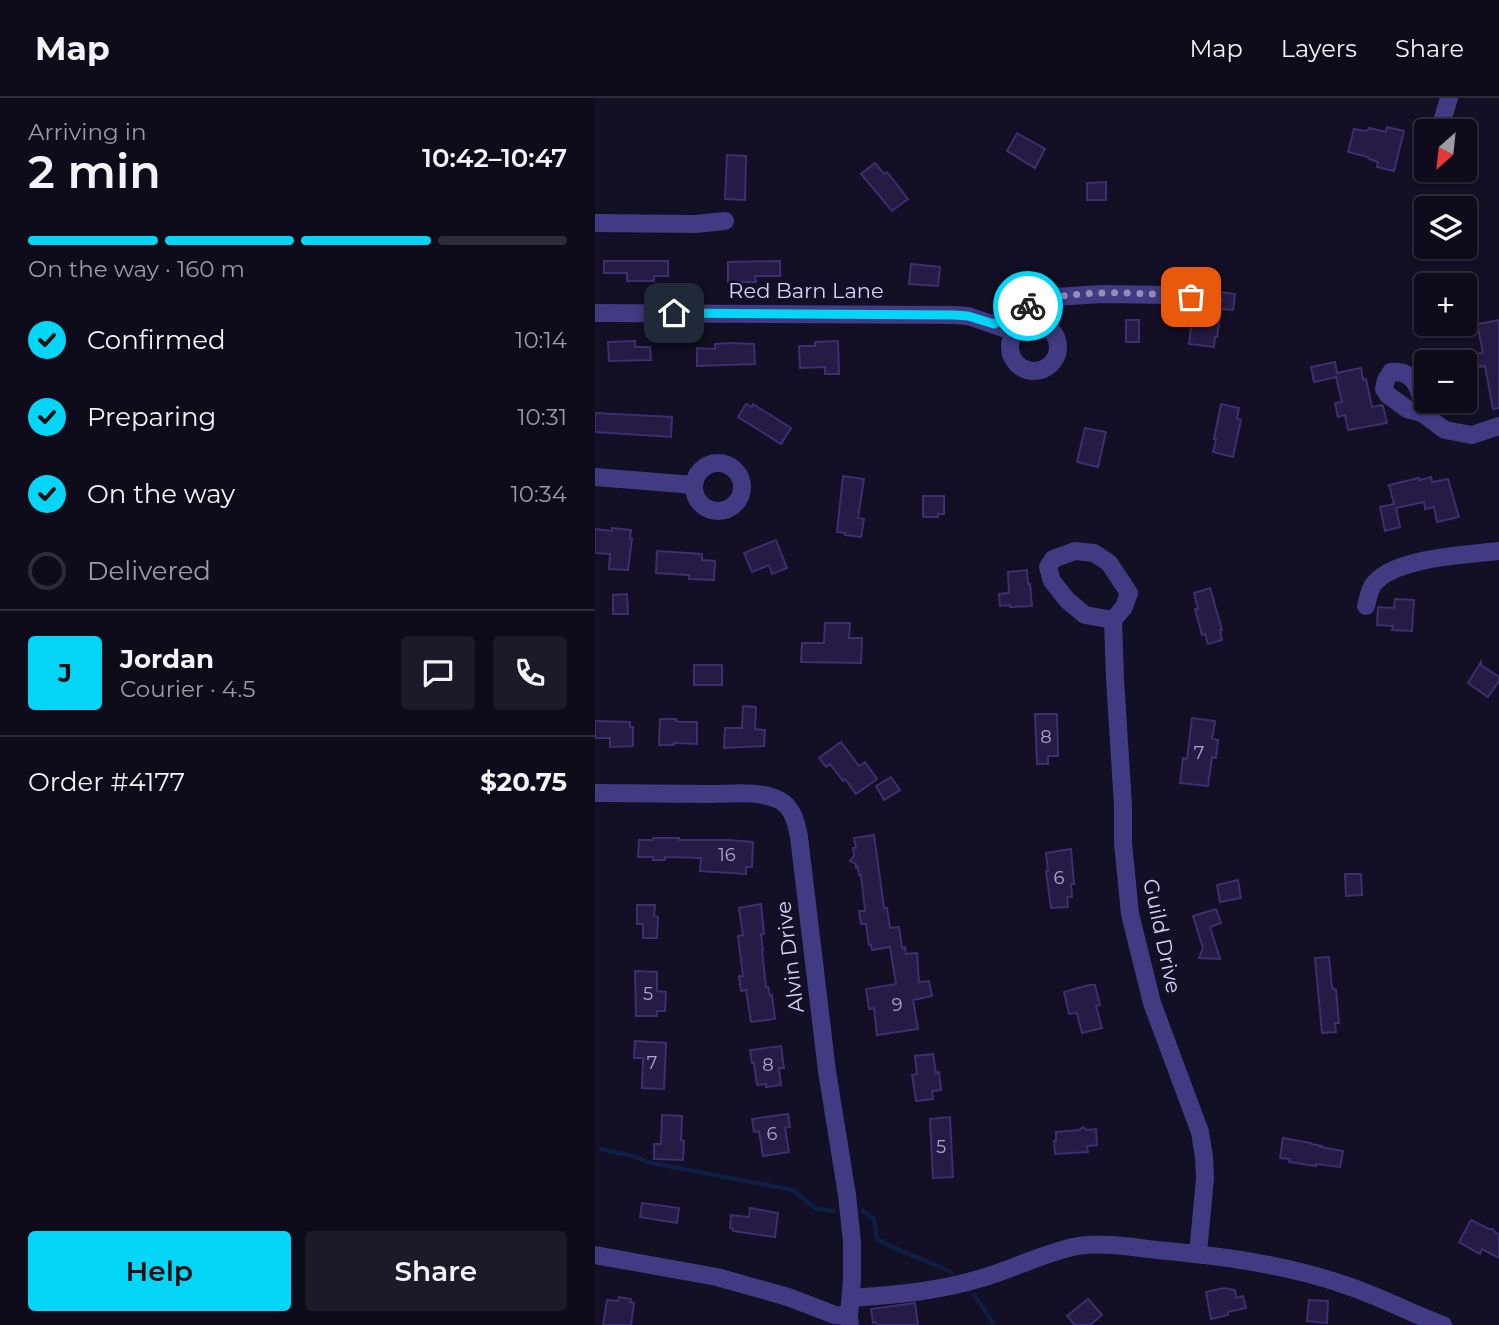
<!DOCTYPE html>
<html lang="en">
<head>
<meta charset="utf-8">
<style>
  body { margin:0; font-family:Montserrat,sans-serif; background:#1c1928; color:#f1f3f6; height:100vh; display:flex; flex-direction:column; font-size:26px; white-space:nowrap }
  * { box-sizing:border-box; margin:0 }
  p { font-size:23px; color:#9b9ba3 }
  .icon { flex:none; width:38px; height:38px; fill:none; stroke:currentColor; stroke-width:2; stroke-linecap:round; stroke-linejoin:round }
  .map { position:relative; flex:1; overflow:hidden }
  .panel { display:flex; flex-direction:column; background:#0e0b1b; width:595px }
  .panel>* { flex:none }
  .needle { width:46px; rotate:207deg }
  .fabs { position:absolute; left:819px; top:21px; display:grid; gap:14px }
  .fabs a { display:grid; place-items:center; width:63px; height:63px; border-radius:7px; background:#0e0b1b; box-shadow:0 2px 5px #0004,0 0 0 2px #2e2b3a; font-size:35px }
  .pin { position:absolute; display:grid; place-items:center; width:60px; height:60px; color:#fff; margin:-30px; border-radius:14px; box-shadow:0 4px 10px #0006 }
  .courier { position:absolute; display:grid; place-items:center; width:70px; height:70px; margin:-35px; border:5px solid #05d5f7; border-radius:50%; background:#fff; color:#222; box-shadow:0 2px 9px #0007 }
  .summary em { font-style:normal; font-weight:600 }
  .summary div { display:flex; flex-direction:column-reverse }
  .summary { display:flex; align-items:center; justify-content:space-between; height:119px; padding:0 28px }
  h1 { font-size:46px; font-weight:600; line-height:52px }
  .bar { display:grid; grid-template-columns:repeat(4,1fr); gap:10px 7px; align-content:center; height:84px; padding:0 28px }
  .bar i { height:9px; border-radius:5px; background:#2e2b3a }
  .bar .on { background:#05d5f7 }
  .bar p { grid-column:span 4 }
  .line { display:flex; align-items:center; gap:18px; padding:0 28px; border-top:2px solid #2e2b3a }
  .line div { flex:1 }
  .round { display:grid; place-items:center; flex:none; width:74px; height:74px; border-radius:7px; background:#1c1928 }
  ol { padding:0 28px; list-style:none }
  li { display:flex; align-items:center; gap:21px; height:77px }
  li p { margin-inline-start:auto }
  li .icon { padding:7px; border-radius:50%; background:#05d5f7; color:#111; stroke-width:4 }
  li:last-child { color:#9b9ba3 }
  li i { width:38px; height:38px; border:4px solid #2e2b3a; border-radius:50% }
  .cta { display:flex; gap:14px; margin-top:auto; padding:14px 28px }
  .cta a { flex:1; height:80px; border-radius:7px; background:#05d5f7; color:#111; font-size:28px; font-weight:600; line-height:80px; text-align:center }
  .cta a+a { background:#1c1928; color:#f1f3f6 }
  header { display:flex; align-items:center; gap:42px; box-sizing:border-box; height:98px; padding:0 35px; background:#0e0b1b; border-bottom:2px solid #2e2b3a }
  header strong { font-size:33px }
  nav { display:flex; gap:38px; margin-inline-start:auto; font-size:24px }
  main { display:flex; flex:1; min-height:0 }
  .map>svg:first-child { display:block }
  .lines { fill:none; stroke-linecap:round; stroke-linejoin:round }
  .stream { stroke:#0d1f44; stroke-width:4.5 }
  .building { fill:#251b44; stroke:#3d2e70; stroke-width:2 }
  .minor { stroke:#403b82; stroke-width:18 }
  .done { stroke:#948eb2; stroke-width:7; stroke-dasharray:0 12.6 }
  .route { stroke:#05d5f7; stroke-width:9 }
  .labels { text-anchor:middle; stroke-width:5; stroke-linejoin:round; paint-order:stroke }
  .number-label { font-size:18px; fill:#aca4d0 }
  .street-label { font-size:21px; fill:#d9d2fe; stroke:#130f24 }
</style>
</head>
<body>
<header>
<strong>Map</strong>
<nav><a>Map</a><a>Layers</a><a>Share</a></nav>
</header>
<main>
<section class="panel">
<div class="summary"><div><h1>2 min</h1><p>Arriving in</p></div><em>10:42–10:47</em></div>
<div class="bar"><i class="on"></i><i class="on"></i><i class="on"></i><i></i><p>On the way · 160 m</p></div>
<ol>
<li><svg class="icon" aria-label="check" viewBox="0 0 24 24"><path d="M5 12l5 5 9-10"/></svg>Confirmed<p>10:14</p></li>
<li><svg class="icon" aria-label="check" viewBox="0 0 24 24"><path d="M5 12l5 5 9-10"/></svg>Preparing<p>10:31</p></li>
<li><svg class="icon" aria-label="check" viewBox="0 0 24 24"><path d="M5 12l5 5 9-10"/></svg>On the way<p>10:34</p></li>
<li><i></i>Delivered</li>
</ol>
<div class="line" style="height:126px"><b class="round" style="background:#05d5f7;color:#111">J</b><div><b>Jordan</b><p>Courier · 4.5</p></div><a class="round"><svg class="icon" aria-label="chat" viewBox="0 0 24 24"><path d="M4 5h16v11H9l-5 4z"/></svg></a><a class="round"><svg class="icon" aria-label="phone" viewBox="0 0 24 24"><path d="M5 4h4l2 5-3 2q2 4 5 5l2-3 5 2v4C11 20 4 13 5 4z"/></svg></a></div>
<div class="line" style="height:91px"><div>Order #4177</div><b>$20.75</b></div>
<div class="cta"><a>Help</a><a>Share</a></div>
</section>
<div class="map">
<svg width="904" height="1227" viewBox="0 0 904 1227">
  <rect width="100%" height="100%" fill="#130f24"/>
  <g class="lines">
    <g class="stream">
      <path d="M6 1051 42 1059 52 1064 198 1092 220 1110 238 1113"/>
      <path d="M268 1113 279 1121 282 1141C306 1155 333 1162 357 1175"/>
      <path d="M379 1197 397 1223 398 1227"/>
    </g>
  </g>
  <g class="building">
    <path d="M792 29 809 33 799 73 782 69 783 64 774 61 773 59 753 54 759 31 770 33 773 32 774 30 791 34Z"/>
    <path d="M422 35 450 51 440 70 412 53Z"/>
    <path d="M132 57 151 58 150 102 130 101Z"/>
    <path d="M280 65 289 76 292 74 313 101 297 113 266 76Z"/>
    <path d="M511 84V102H492V85Z"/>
    <path d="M9 163H73V178H59V183H32V175H9Z"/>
    <path d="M185 163V178H160L161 184H133V164Z"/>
    <path d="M316 166 345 169 343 188 314 186Z"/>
    <path d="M625 194 640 196 638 212 626 211 622 239H620L619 249 594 246 598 213 611 214V212L621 211 627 203Z"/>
    <path d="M881 215 883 226 904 222V310L898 311 890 268 884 269 881 256 888 255 883 230 870 233V217Z"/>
    <rect x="531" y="222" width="13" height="22"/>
    <path d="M40 243V249H55L56 262 14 263 13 244Z"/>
    <path d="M243 243 244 276H230V269L205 270 204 248H220V244Z"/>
    <path d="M136 245 159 246 160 266 102 268V250L120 251V246Z"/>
    <path d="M740 264 742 275 766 270 768 282 771 281 777 309 787 307 788 308 792 325 753 332 750 317 743 319 740 305 747 304 741 279 719 284 716 269Z"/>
    <path d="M151 306 157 309 158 306 196 330 186 346 143 319Z"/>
    <path d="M626 306 644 310 642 321 646 322 638 359 618 354 621 341H619Z"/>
    <path d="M0 315 77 319 76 339 0 334Z"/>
    <path d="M490 330 511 334 503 369 482 364Z"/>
    <path d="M248 378 269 381 263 420 269 421 266 439 250 437V435L242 434Z"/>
    <path d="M836 379 837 384 853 381 864 419 842 424 839 409 830 411 829 404 801 410 805 429 790 433 785 409 799 406 794 387 824 380 825 382Z"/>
    <path d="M328 398H349V416H343V419H328Z"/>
    <path d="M17 430 36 432 35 440 37 441 33 472 14 471 15 456 0 455V431L17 433Z"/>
    <path d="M181 442 192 470 177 476 174 467 157 474 149 455Z"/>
    <path d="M62 453 107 456V462L120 463 119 482 94 481V477L61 475Z"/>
    <path d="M432 472 433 486H435L437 508 415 509V507L405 508 404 496 414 495 413 474Z"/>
    <path d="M615 490 627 532H625L627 542 613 546 610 536 607 537 600 511H603L599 495Z"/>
    <path d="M32 496 33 516H18V497Z"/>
    <path d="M800 501 819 502 817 533 797 532 798 528 782 527 783 509 799 510Z"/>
    <path d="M230 525H255L254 540H267L266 565 206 564 207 545H229Z"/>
    <path d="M886 564V567L904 579V583L893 599 873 585Z"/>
    <rect x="99" y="567" width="28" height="20"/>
    <path d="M148 608 161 609 160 631 170 632 169 648 129 650 130 630H147Z"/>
    <path d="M440 616H462L463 658H453V666H442Z"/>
    <path d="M597 620 620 623 617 641 623 642 621 660 617 659 613 688 585 685 588 660 592 661Z"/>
    <path d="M65 621H81V623L86 624H102V646L79 645V647H64Z"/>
    <path d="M0 623 35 624V629H38V648L15 649V640H0Z"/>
    <path d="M246 644 264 668 270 664 282 681 261 696 250 681 248 683 235 666 231 669 224 660Z"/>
    <path d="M296 679 305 692 289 702 281 688Z"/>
    <path d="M279 737 289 810H292L295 830 304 829 307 850 310 849 311 856 322 855 324 884 334 883 337 898 318 902 323 931 282 937 279 910 274 911 271 891 301 886 295 849 277 852 276 847H274L271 826H266L264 813H270L266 777H264L263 769 261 770V766L255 763 259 758 258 750H261L259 740Z"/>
    <path d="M58 740H84V742H133L158 744 157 769H151V776L105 773 106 760 70 759V762H58V759H43L44 742H58Z"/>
    <path d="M476 751 479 786H476L477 799H472L473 809 456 810 451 773H453L451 755Z"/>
    <path d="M750 776H766L767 797 751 798Z"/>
    <path d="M643 782 646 800 625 804 622 787Z"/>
    <path d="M166 806 169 836H166L168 852H167L171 889H173L175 898 177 897 180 921 156 924 151 892 146 893 144 878H148L143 838 148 837 144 810Z"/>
    <path d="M42 807H60L59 818 63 819 62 840H48V826H42Z"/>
    <path d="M621 811 626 825 615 829 625 861 604 860 608 850 598 818Z"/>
    <path d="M734 859 737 890 741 892 744 925H740L741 934 727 935 720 860Z"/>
    <path d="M40 873 62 874V893L71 894 70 913H62V918H41Z"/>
    <path d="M494 887H500L505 907 501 908 507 930 487 935 482 915 474 916 469 894Z"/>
    <path d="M40 943 71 945 69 991 47 990 48 960H39Z"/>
    <path d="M186 948 189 970H184L186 987 171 989V986L162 987 159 965H157L155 952Z"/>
    <path d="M338 956 341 975 344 974 346 992 337 993 338 1001 321 1003 317 977 322 976 320 958Z"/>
    <path d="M193 1016 195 1029 190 1030 194 1054 168 1058 164 1033 159 1034 157 1021Z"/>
    <path d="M67 1017 87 1018 86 1042 89 1043 88 1062 59 1061V1046H66Z"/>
    <path d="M355 1019 358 1079 338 1080 335 1021Z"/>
    <path d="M488 1029 492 1032 501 1031 502 1047 492 1048 493 1054 460 1056 459 1043H461V1034L484 1032Z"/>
    <path d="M688 1040 716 1045V1046L727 1048 726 1049 748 1053 745 1069 721 1066V1068L694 1064 695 1061 685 1060Z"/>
    <path d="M47 1105 84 1110 82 1125 45 1119Z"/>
    <path d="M155 1110 183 1115 180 1139 138 1133V1131L135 1130 136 1117 154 1119Z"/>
    <path d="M876 1122 894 1131H898L900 1134 904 1137V1160L887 1151 885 1156 864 1144Z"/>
    <path d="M629 1190 640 1192 641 1200 648 1198 651 1210 633 1214V1217L616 1221 611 1194Z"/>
    <path d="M24 1199 36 1201 35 1204 39 1205 36 1227H8L12 1202 23 1203Z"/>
    <path d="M493 1201 507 1217 495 1227H480L472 1218Z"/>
    <path d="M714 1202 733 1203 732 1225 712 1223Z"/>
    <path d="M320 1205 323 1227H282L281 1224 278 1225 276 1211Z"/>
  </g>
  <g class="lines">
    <g class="minor">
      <path d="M842 33 846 27 854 0"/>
      <path d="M0 125 100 126 130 123"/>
      <path d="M0 215 359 217 373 218 420 234"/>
      <circle cx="439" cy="249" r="24"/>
      <path d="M399 226 443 203 460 199 507 196 576 197 616 201"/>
      <path d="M827 315C827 294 821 272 796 274L791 282 789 291 793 297 812 311 827 315 850 332 877 337 904 328"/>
      <circle cx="123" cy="389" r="24"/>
      <path d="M0 379 99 387"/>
      <path d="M480 453 499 455 514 465 534 495 529 509 518 522 490 517 472 502 457 483 453 469 458 461Z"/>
      <path d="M771 508C773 501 774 493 778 487 798 459 872 457 904 453"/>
      <path d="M518 522 520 581 528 707V745L535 816 557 905 605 1034 609 1059 610 1080 603 1155"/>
      <path d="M0 695C38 695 76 696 114 696 136 696 164 692 184 702 198 709 201 724 204 739L232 973 252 1097 257 1144V1181L254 1218 255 1227"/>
      <path d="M0 1157 122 1179 193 1199 240 1217 254 1218"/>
      <path d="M256 1200C300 1197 345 1193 387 1180 419 1171 450 1154 483 1148 508 1144 537 1149 562 1152 626 1158 689 1166 750 1187 784 1198 815 1215 848 1227"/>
    </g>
  </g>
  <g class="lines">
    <path class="done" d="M433 208C470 189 554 195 596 199"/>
    <path class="route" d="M79 215 359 217 373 218 399 226 433 208"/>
  </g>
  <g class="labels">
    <g class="number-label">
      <text x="451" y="645">8</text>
      <text x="604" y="661">7</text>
      <text x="132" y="763">16</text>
      <text x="464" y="786">6</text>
      <text x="53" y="902">5</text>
      <text x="302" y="913">9</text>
      <text x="57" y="971">7</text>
      <text x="173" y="973">8</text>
      <text x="177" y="1042">6</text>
      <text x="346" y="1055">5</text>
    </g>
    <g class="street-label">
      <text x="211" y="200">Red Barn Lane</text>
      <text transform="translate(567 838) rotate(78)" y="7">Guild Drive</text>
      <text transform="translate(195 859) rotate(-97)" y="7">Alvin Drive</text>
    </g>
  </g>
</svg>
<div class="fabs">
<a><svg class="needle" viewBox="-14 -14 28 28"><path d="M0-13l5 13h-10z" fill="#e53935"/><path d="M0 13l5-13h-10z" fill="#9b9ba3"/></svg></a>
<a><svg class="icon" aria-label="layers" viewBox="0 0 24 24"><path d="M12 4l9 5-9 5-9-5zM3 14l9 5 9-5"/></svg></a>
<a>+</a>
<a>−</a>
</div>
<div class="pin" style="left:596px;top:199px;background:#ea580c"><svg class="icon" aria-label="bag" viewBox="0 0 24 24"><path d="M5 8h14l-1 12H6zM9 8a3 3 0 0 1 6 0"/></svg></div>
<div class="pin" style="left:79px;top:215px;background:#1f2937"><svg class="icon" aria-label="home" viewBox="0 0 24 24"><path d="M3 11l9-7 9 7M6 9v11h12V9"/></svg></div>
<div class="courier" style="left:433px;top:208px"><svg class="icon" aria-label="bike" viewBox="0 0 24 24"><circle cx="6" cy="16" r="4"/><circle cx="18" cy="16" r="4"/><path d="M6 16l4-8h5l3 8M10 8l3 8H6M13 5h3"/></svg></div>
</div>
</main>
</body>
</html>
